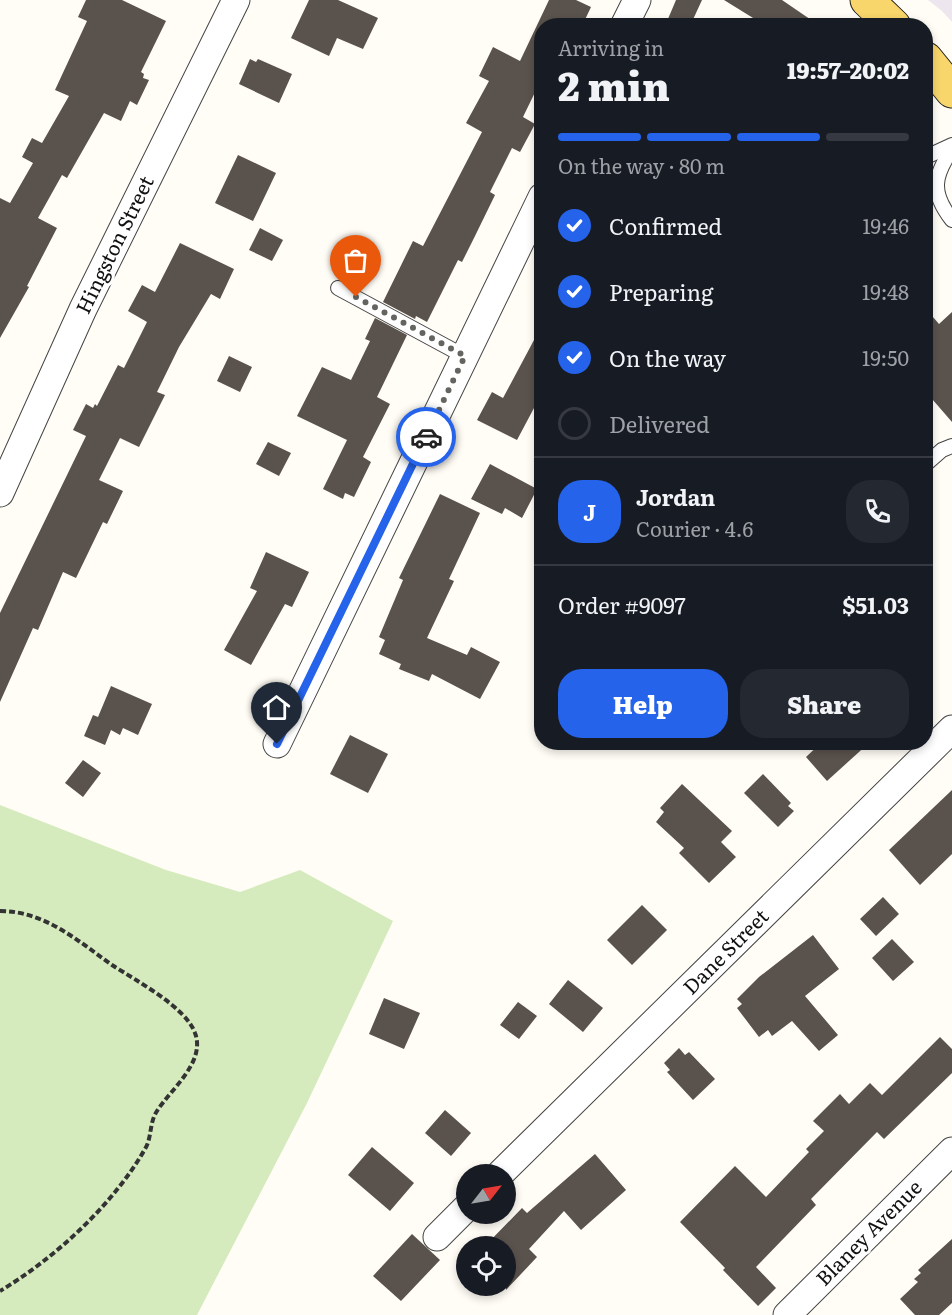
<!DOCTYPE html>
<html lang="en">
<head>
<meta charset="utf-8">
<style>
  body { margin:0; font-family:Literata,serif; background:#242831; color:#f1f3f6; height:100vh; display:flex; flex-direction:column; font-size:22px; white-space:nowrap }
  * { box-sizing:border-box; margin:0 }
  p { font-size:20px; color:#9ea1a6 }
  .icon { flex:none; width:33px; height:33px; fill:none; stroke:currentColor; stroke-width:2; stroke-linecap:round; stroke-linejoin:round }
  .map { position:relative; flex:1; overflow:hidden }
  .drawer { position:absolute; left:534px; top:18px; width:399px; height:732px; display:flex; flex-direction:column; background:#171b24; border-radius:24px; box-shadow:0 3px 9px #0003 }
  .drawer>* { flex:none }
  .needle { width:39px; rotate:59deg }
  .tools { position:absolute; left:456px; top:1164px; display:grid; gap:12px }
  .tools a { display:grid; place-items:center; width:60px; height:60px; border-radius:50%; background:#171b24; box-shadow:0 3px 9px #0003; font-size:30px }
  .pin { position:absolute; display:grid; place-items:center; width:51px; height:51px; color:#fff; margin:-62px -26px; border-radius:50% 50% 50% 0; rotate:-45deg; box-shadow:0 0 6px #0007 }
  .pin .icon { rotate:45deg }
  .courier { position:absolute; display:grid; place-items:center; width:60px; height:60px; margin:-30px; border:4px solid #2563eb; border-radius:50%; background:#fff; color:#222; box-shadow:0 2px 8px #0007 }
  .overview em { font-style:normal; font-weight:800 }
  .overview div { display:flex; flex-direction:column-reverse }
  .overview { display:flex; align-items:center; justify-content:space-between; height:102px; padding:0 24px }
  h1 { font-size:39px; font-weight:800; line-height:45px }
  .bar { display:grid; grid-template-columns:repeat(4,1fr); gap:9px 6px; align-content:center; height:72px; padding:0 24px }
  .bar i { height:8px; border-radius:4px; background:#363941 }
  .bar .current { background:#2563eb }
  .bar p { grid-column:span 4 }
  .line { display:flex; align-items:center; gap:15px; padding:0 24px; border-top:2px solid #363941 }
  .line div { flex:1 }
  .round { display:grid; place-items:center; flex:none; width:63px; height:63px; border-radius:24px; background:#242831 }
  ol { padding:0 24px; list-style:none }
  li { display:flex; align-items:center; gap:18px; height:66px }
  li p { margin-inline-start:auto }
  li .icon { padding:6px; border-radius:50%; background:#2563eb; color:#fff; stroke-width:4 }
  li:last-child { color:#9ea1a6 }
  li i { width:33px; height:33px; border:3px solid #363941; border-radius:50% }
  .cta { display:flex; gap:12px; margin-top:auto; padding:12px 24px }
  .cta a { flex:1; height:69px; border-radius:24px; background:#2563eb; color:#fff; font-size:24px; font-weight:800; line-height:69px; text-align:center }
  .cta a+a { background:#242831; color:#f1f3f6 }
  .map>svg:first-child { display:block }
  .industrial { fill:#eee6ef }
  .green { fill:#d5ebbd }
  .building { fill:#5a524d }
  .lines { fill:none; stroke-linecap:round; stroke-linejoin:round }
  .lane-casing { stroke:#444; stroke-width:16 }
  .street-casing { stroke:#444; stroke-width:29 }
  .primary-casing { stroke:#222; stroke-width:35 }
  .path { stroke:#333; stroke-width:4; stroke-dasharray:6 3; stroke-linecap:butt }
  .lane { stroke:#fff; stroke-width:14 }
  .street { stroke:#fff; stroke-width:27 }
  .primary { stroke:#f9d66b; stroke-width:33 }
  .done { stroke:#646461; stroke-width:6; stroke-dasharray:0 10.8 }
  .route { stroke:#2563eb; stroke-width:8 }
  .labels { text-anchor:middle; stroke-width:6; stroke-linejoin:round; paint-order:stroke }
  .street-label { font-size:20px; fill:#111; stroke:#fff }
</style>
</head>
<body>
<div class="map">
<svg width="952" height="1315" viewBox="0 0 952 1315">
  <rect width="100%" height="100%" fill="#fffdf5"/>
  <path class="industrial" d="M928 0H952V22L942 11Z"/>
  <path class="green" d="M0 805 166 870 240 892 300 870 393 921 307 1103 197 1315H0Z"/>
  <g class="building">
    <path d="M86 0H122L166 21 141 72 144 74 143 78 149 80 137 105 130 101 121 121 104 113 67 178 62 175 38 218 57 228 27 286 29 287 0 338V198L10 203 33 163 22 157 32 138 42 143 69 96 55 90 87 21 78 17Z"/>
    <path d="M309 0H338L378 18 363 49 337 38 329 56 291 38Z"/>
    <path d="M549 0H576L591 7 582 26H542V66L535 79 540 82 523 117 535 124 520 152 512 148 490 192 495 195 475 236 462 262 458 260 427 322 416 316 415 319 383 302 413 241 423 246 482 132 466 123 489 81 479 76 493 47 520 61Z"/>
    <path d="M676 0H702L690 26H665Z"/>
    <path d="M724 0H782L820 26H766Z"/>
    <path d="M250 59 256 62 258 59 292 74 279 103 239 84Z"/>
    <path d="M238 155 276 173 253 221 215 203Z"/>
    <path d="M260 228 283 240 272 261 249 250Z"/>
    <path d="M180 243 234 269 220 299 211 294 179 347 157 392 165 395 139 447 120 438 99 480 123 491 107 524 103 522 76 578 63 572 38 630 33 628 0 702V613L86 436 73 430 86 404 93 408 95 404 97 406 118 365 124 368 147 322 128 311 142 285 155 292Z"/>
    <path d="M926 309 939 324 952 312V422L926 392Z"/>
    <path d="M375 318 407 335 377 397 390 404 363 457 371 462 354 497 345 493 343 499 323 489 347 440 297 416 322 367 351 380 370 341 365 339Z"/>
    <path d="M542 325V393L517 440 477 420 492 392 503 398Z"/>
    <path d="M229 356 252 367 240 392 217 381Z"/>
    <path d="M268 442 291 453 279 476 256 464Z"/>
    <path d="M490 464 537 489 522 518 505 508 502 514 471 499Z"/>
    <path d="M440 494 480 513 449 579 454 581 427 638 467 655 471 647 500 662 480 699 432 674 429 681 399 669 401 664 379 654 385 640 379 637 403 580 399 578Z"/>
    <path d="M266 552 309 572 292 607 285 604 251 665 224 650 257 591 250 588Z"/>
    <path d="M111 686 152 704 138 735 123 728 120 735 111 730 105 745 84 736 93 715 98 717Z"/>
    <path d="M350 735 388 754 368 793 330 774Z"/>
    <path d="M822 742H870L827 781 806 757Z"/>
    <path d="M83 760 101 773 83 797 65 783Z"/>
    <path d="M763 774 791 803 788 806 794 811 778 827 744 793Z"/>
    <path d="M682 784 732 831 721 842 736 857 709 883 679 853 684 848 656 822 664 812 660 808Z"/>
    <path d="M952 790V854L920 885 889 850Z"/>
    <path d="M883 897 899 914 876 936 860 919Z"/>
    <path d="M642 905 667 930 632 965 607 940Z"/>
    <path d="M813 935 839 969 805 996 838 1035 819 1051 792 1021 772 1036 768 1030 759 1037 737 1008 742 1004 737 999 759 977Z"/>
    <path d="M892 939 914 962 893 981 872 958Z"/>
    <path d="M568 980 603 1008 583 1032 549 1004Z"/>
    <path d="M384 998 420 1013 404 1049 369 1034Z"/>
    <path d="M518 1002 537 1016 519 1039 500 1025Z"/>
    <path d="M940 1037 952 1049V1073L884 1139 877 1132 811 1199 816 1205 756 1267 776 1288 758 1306 723 1270 725 1268 680 1222 735 1166 766 1197 809 1152 806 1149 824 1131 813 1121 840 1094 849 1104 870 1083 882 1095Z"/>
    <path d="M679 1048 685 1055 689 1052 715 1079 693 1100 667 1072 670 1070 664 1063Z"/>
    <path d="M445 1110 471 1133 451 1156 425 1133Z"/>
    <path d="M372 1147 414 1183 390 1211 348 1175Z"/>
    <path d="M595 1154 626 1190 581 1230 564 1211 529 1249 537 1257 506 1290V1246H485L522 1208 527 1213Z"/>
    <path d="M412 1234 440 1260 401 1301 373 1276Z"/>
    <path d="M952 1239V1303L939 1315H915L900 1299 918 1282 914 1279 921 1273 918 1270Z"/>
  </g>
  <g class="lines">
    <g class="lane-casing">
      <g id="lane">
        <path d="M952 149C934 176 930 192 952 220"/>
        <path d="M926 157 952 145"/>
        <path d="M338 288 464 356"/>
        <path d="M926 464 942 450 952 446"/>
      </g>
    </g>
    <g class="street-casing">
      <g id="street">
        <path d="M624 26 637 0"/>
        <path d="M0 493 83 309 236 0"/>
        <path d="M277 744 542 197"/>
        <path d="M500 1174 952 729"/>
        <path d="M437 1237 466 1208"/>
        <path d="M787 1315 952 1151"/>
      </g>
    </g>
    <g class="primary-casing">
      <g id="primary">
        <path d="M867 0 894 26"/>
        <path d="M926 59 952 91"/>
      </g>
    </g>
    <path class="path" d="M0 911C44 911 77 940 112 965 135 980 186 1007 195 1033 206 1062 171 1089 157 1111 149 1123 152 1138 145 1149 113 1205 55 1258 0 1291"/>
    <use href="#lane" class="lane"/>
    <use href="#street" class="street"/>
    <use href="#primary" class="primary"/>
  </g>
  <g class="lines">
    <path class="done" d="M356 297 465 356 426 437"/>
    <path class="route" d="M277 744 426 437"/>
  </g>
  <g class="labels">
    <g class="street-label">
      <text transform="translate(115 245) rotate(-64)" y="7">Hingston Street</text>
      <text transform="translate(726 952) rotate(-45)" y="7">Dane Street</text>
      <text transform="translate(869 1233) rotate(-45)" y="7">Blaney Avenue</text>
    </g>
  </g>
</svg>
<div class="tools">
<a><svg class="needle" viewBox="-14 -14 28 28"><path d="M0-13l5 13h-10z" fill="#e53935"/><path d="M0 13l5-13h-10z" fill="#9ea1a6"/></svg></a>
<a><svg class="icon" aria-label="locate" viewBox="0 0 24 24"><circle cx="12" cy="12" r="6"/><path d="M12 2v4M12 18v4M2 12h4M18 12h4"/></svg></a>
</div>
<div class="pin" style="left:356px;top:297px;background:#ea580c"><svg class="icon" aria-label="bag" viewBox="0 0 24 24"><path d="M5 8h14l-1 12H6zM9 8a3 3 0 0 1 6 0"/></svg></div>
<div class="pin" style="left:277px;top:744px;background:#1f2937"><svg class="icon" aria-label="home" viewBox="0 0 24 24"><path d="M3 11l9-7 9 7M6 9v11h12V9"/></svg></div>
<div class="courier" style="left:426px;top:437px"><svg class="icon" aria-label="car" viewBox="0 0 24 24"><path d="M5 17H2v-5l4-1 3-4h7l3 4 3 1v5h-3M9 17h6M6 11h13"/><circle cx="7" cy="17" r="2"/><circle cx="17" cy="17" r="2"/></svg></div>
<section class="drawer">
<div class="overview"><div><h1>2 min</h1><p>Arriving in</p></div><em>19:57–20:02</em></div>
<div class="bar"><i class="current"></i><i class="current"></i><i class="current"></i><i></i><p>On the way · 80 m</p></div>
<ol>
<li><svg class="icon" aria-label="check" viewBox="0 0 24 24"><path d="M5 12l5 5 9-10"/></svg>Confirmed<p>19:46</p></li>
<li><svg class="icon" aria-label="check" viewBox="0 0 24 24"><path d="M5 12l5 5 9-10"/></svg>Preparing<p>19:48</p></li>
<li><svg class="icon" aria-label="check" viewBox="0 0 24 24"><path d="M5 12l5 5 9-10"/></svg>On the way<p>19:50</p></li>
<li><i></i>Delivered</li>
</ol>
<div class="line" style="height:108px"><b class="round" style="background:#2563eb;color:#fff">J</b><div><b>Jordan</b><p>Courier · 4.6</p></div><a class="round"><svg class="icon" aria-label="phone" viewBox="0 0 24 24"><path d="M5 4h4l2 5-3 2q2 4 5 5l2-3 5 2v4C11 20 4 13 5 4z"/></svg></a></div>
<div class="line" style="height:78px"><div>Order #9097</div><b>$51.03</b></div>
<div class="cta"><a>Help</a><a>Share</a></div>
</section>
</div>
</body>
</html>
